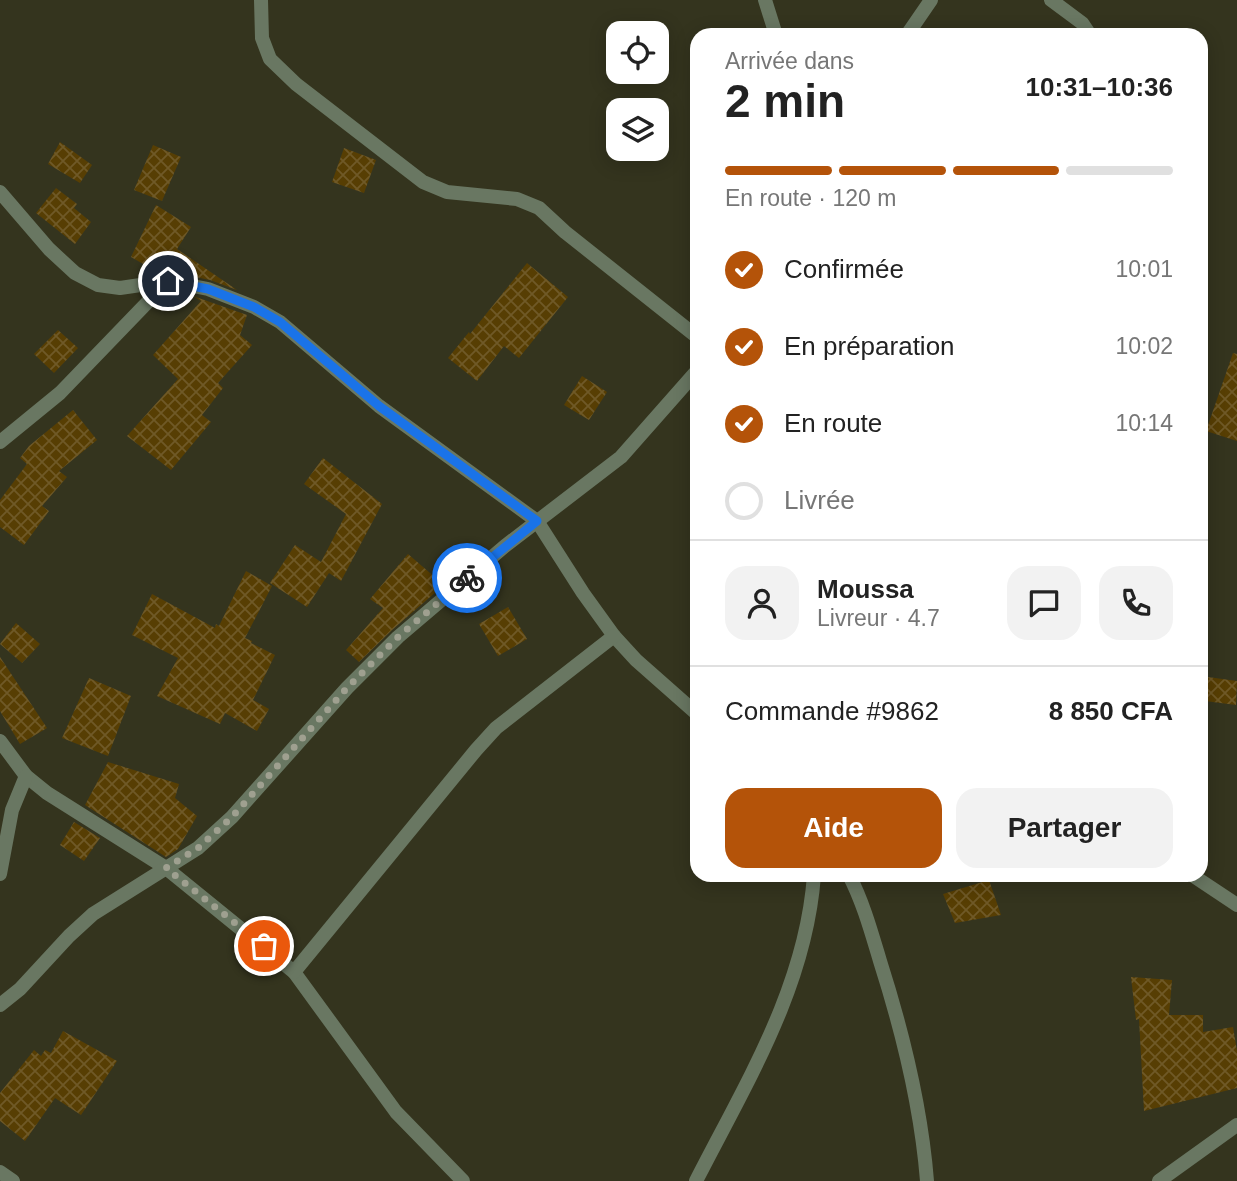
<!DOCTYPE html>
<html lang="fr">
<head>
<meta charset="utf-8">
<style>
  body { margin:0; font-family:Helvetica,sans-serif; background:#f2f2f2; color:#222; height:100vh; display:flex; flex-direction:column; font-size:26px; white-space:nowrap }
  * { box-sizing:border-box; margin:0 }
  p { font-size:23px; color:#767676 }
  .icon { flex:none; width:38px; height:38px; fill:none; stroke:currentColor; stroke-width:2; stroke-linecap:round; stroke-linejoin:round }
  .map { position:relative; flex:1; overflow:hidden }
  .panel { position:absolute; left:690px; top:28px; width:518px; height:854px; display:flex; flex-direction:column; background:#fff; border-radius:21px; box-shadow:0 4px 18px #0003 }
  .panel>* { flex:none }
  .fabs { position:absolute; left:606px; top:21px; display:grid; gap:14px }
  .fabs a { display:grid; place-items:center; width:63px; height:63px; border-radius:14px; background:#fff; box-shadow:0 4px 18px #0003; font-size:35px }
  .pin { position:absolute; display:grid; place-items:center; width:60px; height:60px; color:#fff; margin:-30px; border:4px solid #fff; border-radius:50%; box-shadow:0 2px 7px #0007 }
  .courier { position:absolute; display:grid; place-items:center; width:70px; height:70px; margin:-35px; border:5px solid #1a73e8; border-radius:50%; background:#fff; color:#222; box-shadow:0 2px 9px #0007 }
  .summary em { font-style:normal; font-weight:700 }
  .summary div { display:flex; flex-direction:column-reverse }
  .summary { display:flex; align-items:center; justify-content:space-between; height:119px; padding:0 35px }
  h1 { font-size:46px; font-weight:700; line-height:52px }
  .bar { display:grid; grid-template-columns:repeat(4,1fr); gap:10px 7px; align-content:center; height:84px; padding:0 35px }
  .bar i { height:9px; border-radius:5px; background:#e0e0e0 }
  .bar .active { background:#b45309 }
  .bar p { grid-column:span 4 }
  .line { display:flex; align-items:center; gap:18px; padding:0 35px; border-top:2px solid #e0e0e0 }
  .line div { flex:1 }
  .round { display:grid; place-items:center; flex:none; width:74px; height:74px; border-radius:21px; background:#f2f2f2 }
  ol { padding:0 35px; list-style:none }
  li { display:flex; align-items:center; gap:21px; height:77px }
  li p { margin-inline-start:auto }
  li .icon { padding:7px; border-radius:50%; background:#b45309; color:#fff; stroke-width:4 }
  li:last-child { color:#767676 }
  li i { width:38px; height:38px; border:4px solid #e0e0e0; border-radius:50% }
  .cta { display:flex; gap:14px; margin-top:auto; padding:14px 35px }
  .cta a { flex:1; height:80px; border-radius:21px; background:#b45309; color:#fff; font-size:28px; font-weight:700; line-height:80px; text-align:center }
  .cta a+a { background:#f2f2f2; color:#222 }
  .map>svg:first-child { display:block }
  .building { fill:url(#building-cross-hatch) }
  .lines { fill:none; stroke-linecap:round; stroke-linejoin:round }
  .minor { stroke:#697762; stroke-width:14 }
  .done { stroke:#9fa090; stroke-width:7; stroke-dasharray:0 12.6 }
  .route { stroke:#1a73e8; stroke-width:9 }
</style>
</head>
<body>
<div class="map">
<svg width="1237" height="1181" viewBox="0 0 1237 1181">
  <defs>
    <pattern id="building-cross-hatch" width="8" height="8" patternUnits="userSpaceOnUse" patternTransform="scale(1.75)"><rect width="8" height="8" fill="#573e03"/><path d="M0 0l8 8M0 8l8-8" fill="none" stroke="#6f5927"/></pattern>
  </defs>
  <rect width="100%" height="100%" fill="#34341e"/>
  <g class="building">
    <path d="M60 142 92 165 80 183 48 164Z"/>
    <path d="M153 145 181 157 162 201 134 190Z"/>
    <path d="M344 148 376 160 364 193 332 182Z"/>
    <path d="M56 188 77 204 74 208 91 222 75 244 36 213Z"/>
    <path d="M156 205 191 227 177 249 237 290 210 280 170 272 159 273 131 257Z"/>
    <path d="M527 263 568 297 519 358 504 346 477 381 448 358 469 332 470 334Z"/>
    <path d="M193 296 247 315 240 335 252 345 218 383 223 388 202 415 211 422 171 470 127 436 178 379 153 355 201 301Z"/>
    <path d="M58 330 78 348 54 373 34 354Z"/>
    <path d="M1233 353 1237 354V441L1206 431Z"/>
    <path d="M582 376 607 392 589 420 564 405Z"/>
    <path d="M73 410 97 440 59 471 67 477 42 506 49 511 24 545 0 527V500L27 464 20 458 29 446Z"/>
    <path d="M323 458 382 504 341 581 329 573 307 607 270 583 295 545 321 562 346 514 304 484Z"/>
    <path d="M477 546 483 552 452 578 451 576Z"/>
    <path d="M408 554 444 585 392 630 359 662 346 650 383 608 370 599Z"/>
    <path d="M246 571 272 586 245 638 252 641 251 643 275 655 253 700 269 709 257 731 225 713 220 724 157 696 178 658 132 635 152 594 215 628 216 624 219 626Z"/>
    <path d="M508 607 527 639 498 656 479 624Z"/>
    <path d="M16 623 40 644 22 663 0 644Z"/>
    <path d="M0 657 47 728 20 744 0 711Z"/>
    <path d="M1208 677 1237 681 1236 705 1205 701Z"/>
    <path d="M89 678 131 696 108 756 62 738Z"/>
    <path d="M108 762 179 784 175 798 197 816 178 849 166 857 85 805Z"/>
    <path d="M74 822 100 838 84 861 60 845Z"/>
    <path d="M989 880 1001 915 955 923 943 894Z"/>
    <path d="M1131 977 1172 980 1169 1015H1203V1032L1233 1027 1237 1051V1088L1144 1111 1139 1019 1136 1020Z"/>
    <path d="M63 1031 117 1061 81 1115 55 1098 25 1141 0 1121V1093L34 1050 41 1056 45 1050 51 1053Z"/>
  </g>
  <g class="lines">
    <g class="minor">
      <path d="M261 0 262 38 270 59 296 84 423 182 447 192 517 199 539 208 565 232 696 336"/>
      <path d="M765 0 776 35"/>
      <path d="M1051 0 1082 23 1090 35"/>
      <path d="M907 35 931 0"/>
      <path d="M0 192 49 249 75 273 98 285 120 288 168 281 208 289 254 307 280 322 379 406 537 521 583 593 614 636 636 660 696 713"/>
      <path d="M0 442 60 393 168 281"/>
      <path d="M0 741 26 776 47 793 166 868 294 972 396 1112 463 1181"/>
      <path d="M0 874 12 810 26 776"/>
      <path d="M849 875C863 902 871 931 880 961 903 1033 921 1105 927 1181"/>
      <path d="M1192 875 1237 905"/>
      <path d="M294 972 476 750 496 728 614 636"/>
      <path d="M0 1005 20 989 69 936 93 914 198 848 232 817 347 688 398 637 505 546 621 457 696 372"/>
      <path d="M0 1172 13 1181"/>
      <path d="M696 1181C746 1083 806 987 814 875"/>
      <path d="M1159 1181 1237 1125"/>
    </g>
  </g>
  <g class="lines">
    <path class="done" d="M264 946 166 868 198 848 232 817 347 688 398 637 467 578"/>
    <path class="route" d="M168 281 208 289 254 307 280 322 379 406 537 521 467 578"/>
  </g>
</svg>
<div class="fabs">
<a><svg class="icon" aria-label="locate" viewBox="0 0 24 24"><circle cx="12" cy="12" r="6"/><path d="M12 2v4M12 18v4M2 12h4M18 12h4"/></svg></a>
<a><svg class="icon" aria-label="layers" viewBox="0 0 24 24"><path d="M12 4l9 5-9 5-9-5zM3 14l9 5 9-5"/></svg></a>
</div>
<div class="pin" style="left:264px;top:946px;background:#ea580c"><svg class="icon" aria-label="bag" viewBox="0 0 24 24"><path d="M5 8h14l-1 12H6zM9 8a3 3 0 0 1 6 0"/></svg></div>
<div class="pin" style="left:168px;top:281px;background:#1f2937"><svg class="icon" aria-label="home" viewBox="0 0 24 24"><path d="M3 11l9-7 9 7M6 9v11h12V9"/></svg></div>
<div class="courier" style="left:467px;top:578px"><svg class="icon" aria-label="bike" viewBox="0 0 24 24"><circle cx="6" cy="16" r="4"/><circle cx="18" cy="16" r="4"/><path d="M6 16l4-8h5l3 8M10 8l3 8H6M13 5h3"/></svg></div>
<section class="panel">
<div class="summary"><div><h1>2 min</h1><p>Arrivée dans</p></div><em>10:31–10:36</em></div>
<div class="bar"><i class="active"></i><i class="active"></i><i class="active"></i><i></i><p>En route · 120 m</p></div>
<ol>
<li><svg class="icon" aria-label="check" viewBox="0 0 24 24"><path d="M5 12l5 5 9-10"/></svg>Confirmée<p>10:01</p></li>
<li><svg class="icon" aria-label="check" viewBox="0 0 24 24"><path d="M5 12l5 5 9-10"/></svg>En préparation<p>10:02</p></li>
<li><svg class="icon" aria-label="check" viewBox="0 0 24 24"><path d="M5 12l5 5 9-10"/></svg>En route<p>10:14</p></li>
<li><i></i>Livrée</li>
</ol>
<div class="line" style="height:126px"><a class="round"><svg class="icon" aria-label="person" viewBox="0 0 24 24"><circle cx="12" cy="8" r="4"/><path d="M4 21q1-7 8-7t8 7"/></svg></a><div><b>Moussa</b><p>Livreur · 4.7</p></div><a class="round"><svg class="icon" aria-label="chat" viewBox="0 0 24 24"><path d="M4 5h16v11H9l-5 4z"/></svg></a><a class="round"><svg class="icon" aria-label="phone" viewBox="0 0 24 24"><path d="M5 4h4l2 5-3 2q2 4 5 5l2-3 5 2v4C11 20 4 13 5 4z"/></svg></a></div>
<div class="line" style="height:91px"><div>Commande #9862</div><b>8 850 CFA</b></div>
<div class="cta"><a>Aide</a><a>Partager</a></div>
</section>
</div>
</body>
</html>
